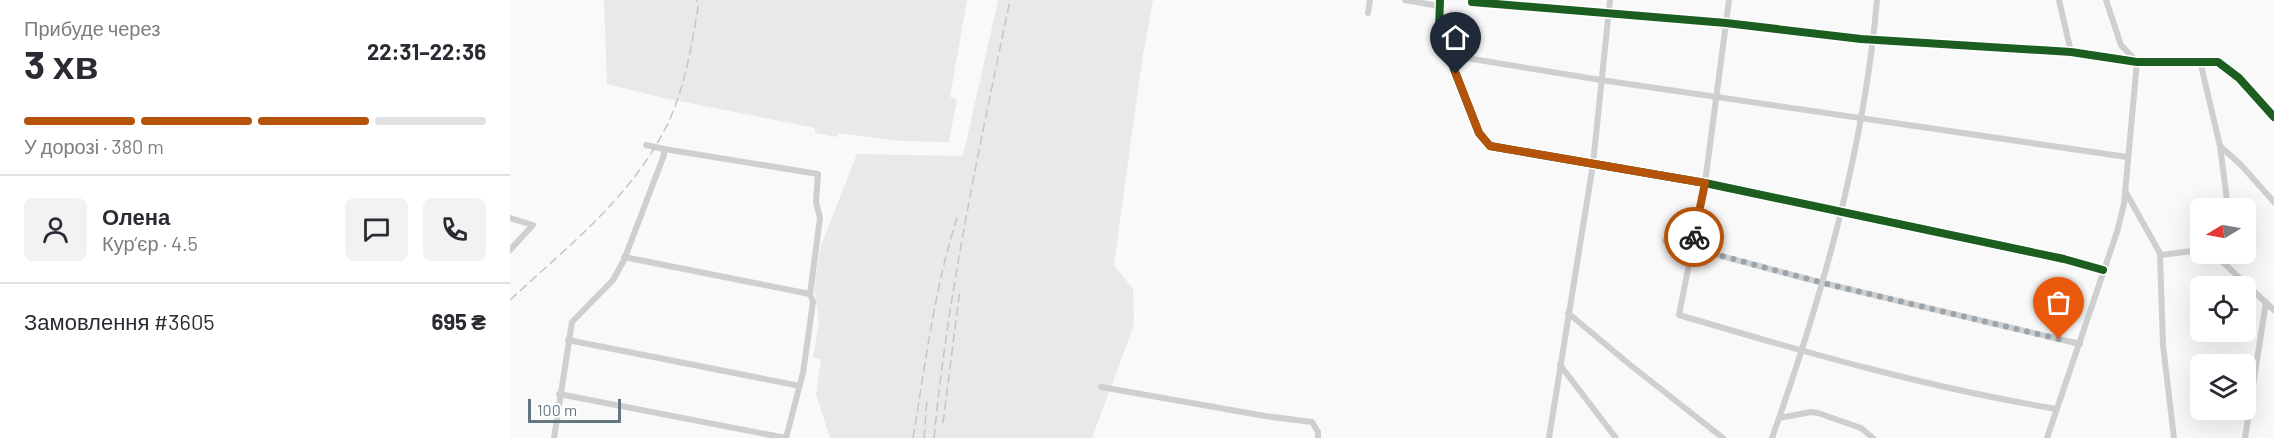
<!DOCTYPE html>
<html lang="uk">
<head>
<meta charset="utf-8">
<style>
  body { margin:0; font-family:Barlow,sans-serif; background:#f2f2f3; color:#2b2b33; height:100vh; display:flex; flex-direction:column; font-size:22px; white-space:nowrap }
  * { box-sizing:border-box; margin:0 }
  p { font-size:20px; color:#7c7c81 }
  .icon { flex:none; width:33px; height:33px; fill:none; stroke:currentColor; stroke-width:2; stroke-linecap:round; stroke-linejoin:round }
  .map { position:relative; flex:1; overflow:hidden }
  .drawer { display:flex; flex-direction:column; background:#fff; width:510px }
  .drawer>* { flex:none }
  .needle { width:39px; rotate:260deg }
  .buttons { position:absolute; left:1680px; top:198px; display:grid; gap:12px }
  .buttons a { display:grid; place-items:center; width:66px; height:66px; border-radius:9px; background:#fff; box-shadow:0 6px 24px #0002; font-size:30px }
  .scale { position:absolute; left:18px; bottom:15px; width:93px; box-sizing:border-box; padding-left:6px; border:3px solid #657683; border-top:0; font-size:16px; line-height:21px; white-space:nowrap; color:#657683; -webkit-text-stroke:4px #fff; paint-order:stroke }
  .pin { position:absolute; display:grid; place-items:center; width:51px; height:51px; color:#fff; margin:-62px -26px; border-radius:50% 50% 50% 0; rotate:-45deg; box-shadow:0 0 6px #0007 }
  .pin .icon { rotate:45deg }
  .courier { position:absolute; display:grid; place-items:center; width:60px; height:60px; margin:-30px; border:4px solid #b45309; border-radius:50%; background:#fff; color:#222; box-shadow:0 2px 8px #0007 }
  .headline em { font-style:normal; font-weight:700 }
  .headline div { display:flex; flex-direction:column-reverse }
  .headline { display:flex; align-items:center; justify-content:space-between; height:102px; padding:0 24px }
  h1 { font-size:39px; font-weight:700; line-height:45px }
  .bar { display:grid; grid-template-columns:repeat(4,1fr); gap:9px 6px; align-content:center; height:72px; padding:0 24px }
  .bar i { height:8px; border-radius:4px; background:#e1e1e2 }
  .bar .on { background:#b45309 }
  .bar p { grid-column:span 4 }
  .line { display:flex; align-items:center; gap:15px; padding:0 24px; border-top:2px solid #e1e1e2 }
  .line div { flex:1 }
  .round { display:grid; place-items:center; flex:none; width:63px; height:63px; border-radius:9px; background:#f2f2f3 }
  main { display:flex; flex:1; min-height:0 }
  .map>svg:first-child { display:block }
  .built { fill:#e8e9e9 }
  .lines { fill:none; stroke-linecap:round; stroke-linejoin:round }
  .minor { stroke:#cecfd0; stroke-width:6 }
  .rail { stroke:#c3c5c6; stroke-width:1.5; stroke-dasharray:9 4.5; stroke-linecap:butt }
  .cycleway-casing { stroke:#fff; stroke-width:11 }
  .cycleway { stroke:#1b5e20; stroke-width:8 }
  .done { stroke:#99a4ac; stroke-width:6; stroke-dasharray:0 10.8 }
  .route { stroke:#b45309; stroke-width:8 }
</style>
</head>
<body>
<main>
<section class="drawer">
<div class="headline"><div><h1>3 хв</h1><p>Прибуде через</p></div><em>22:31–22:36</em></div>
<div class="bar"><i class="on"></i><i class="on"></i><i class="on"></i><i></i><p>У дорозі · 380 m</p></div>
<div class="line" style="height:108px"><a class="round"><svg class="icon" aria-label="person" viewBox="0 0 24 24"><circle cx="12" cy="8" r="4"/><path d="M4 21q1-7 8-7t8 7"/></svg></a><div><b>Олена</b><p>Кур’єр · 4.5</p></div><a class="round"><svg class="icon" aria-label="chat" viewBox="0 0 24 24"><path d="M4 5h16v11H9l-5 4z"/></svg></a><a class="round"><svg class="icon" aria-label="phone" viewBox="0 0 24 24"><path d="M5 4h4l2 5-3 2q2 4 5 5l2-3 5 2v4C11 20 4 13 5 4z"/></svg></a></div>
<div class="line" style="height:78px"><div>Замовлення #3605</div><b>695 ₴</b></div>
</section>
<div class="map">
<svg width="1764" height="438" viewBox="0 0 1764 438">
  <rect width="100%" height="100%" fill="#f9f9f9"/>
  <g class="built">
    <path d="M91 0H457L440 97 447 99 439 142 391 141 328 133 327 137 305 133V128L154 98 97 84 94 1Z"/>
    <path d="M488 0H643L632 60 604 265 623 289 624 325 582 438H320L306 394 311 359 303 358 309 322 304 288 310 248 347 154 453 156Z"/>
  </g>
  <g class="lines">
    <g class="minor">
      <path d="M895 0 929 6"/>
      <path d="M930 0 929 31 969 133 980 146 1195 183 1554 259 1593 270"/>
      <path d="M1219 0 1195 183 1169 315C1294 352 1419 388 1547 409"/>
      <path d="M1549 0 1561 52"/>
      <path d="M962 2 1216 23 1351 39 1561 52 1627 62H1708L1729 78 1764 117"/>
      <path d="M858 13 860 0"/>
      <path d="M938 55 1091 80 1617 157"/>
      <path d="M1690 61 1710 146 1718 208"/>
      <path d="M1710 146 1731 165 1764 202"/>
      <path d="M154 149 308 174 306 202 310 218 300 294 303 302 293 373 276 438"/>
      <path d="M1615 191 1651 255 1690 250"/>
      <path d="M0 218 23 225 0 250"/>
      <path d="M1155 241 1313 283 1570 344"/>
      <path d="M1650 254 1653 345 1664 438"/>
      <path d="M1704 254 1764 310"/>
      <path d="M114 257 300 294"/>
      <path d="M1058 313 1119 364 1213 438"/>
      <path d="M58 340 290 386"/>
      <path d="M1050 365 1106 438"/>
      <path d="M591 387 755 416 802 422 808 432V438"/>
      <path d="M49 394 276 438"/>
      <path d="M1269 418 1301 412 1308 413 1351 428 1363 438"/>
      <path d="M44 438 62 322 103 280 114 260 154 155V149L136 145"/>
      <path d="M1039 438 1083 164 1100 0"/>
      <path d="M1262 438C1312 297 1354 150 1367 0"/>
      <path d="M1537 438 1607 232 1614 204 1627 62 1611 45 1596 0"/>
      <path d="M1735 438 1756 302"/>
    </g>
    <g class="rail">
      <path d="M0 300C56 248 118 200 154 131 174 93 181 49 188 8L187 0"/>
      <path d="M433 423 450 289"/>
      <path d="M403 438C415 366 425 284 448 215"/>
      <path d="M414 438 417 399"/>
      <path d="M424 438C438 290 470 145 500 0"/>
    </g>
    <g class="cycleway-casing">
      <g id="cycleway">
        <path d="M930 0 929 31 969 133 980 146 1195 183 1554 259 1593 270"/>
        <path d="M962 2 1216 23 1351 39 1561 52 1627 62H1708L1729 78 1764 117"/>
      </g>
    </g>
    <use href="#cycleway" class="cycleway"/>
  </g>
  <g class="lines">
    <path class="done" d="M1184 237 1182 248 1313 283 1549 339"/>
    <path class="route" d="M946 74 969 133 980 146 1195 183 1184 237"/>
  </g>
</svg>
<div class="buttons">
<a><svg class="needle" viewBox="-14 -14 28 28"><path d="M0-13l5 13h-10z" fill="#e53935"/><path d="M0 13l5-13h-10z" fill="#7c7c81"/></svg></a>
<a><svg class="icon" aria-label="locate" viewBox="0 0 24 24"><circle cx="12" cy="12" r="6"/><path d="M12 2v4M12 18v4M2 12h4M18 12h4"/></svg></a>
<a><svg class="icon" aria-label="layers" viewBox="0 0 24 24"><path d="M12 4l9 5-9 5-9-5zM3 14l9 5 9-5"/></svg></a>
</div>
<div class="scale">100 m</div>
<div class="pin" style="left:1549px;top:339px;background:#ea580c"><svg class="icon" aria-label="bag" viewBox="0 0 24 24"><path d="M5 8h14l-1 12H6zM9 8a3 3 0 0 1 6 0"/></svg></div>
<div class="pin" style="left:946px;top:74px;background:#1f2937"><svg class="icon" aria-label="home" viewBox="0 0 24 24"><path d="M3 11l9-7 9 7M6 9v11h12V9"/></svg></div>
<div class="courier" style="left:1184px;top:237px"><svg class="icon" aria-label="bike" viewBox="0 0 24 24"><circle cx="6" cy="16" r="4"/><circle cx="18" cy="16" r="4"/><path d="M6 16l4-8h5l3 8M10 8l3 8H6M13 5h3"/></svg></div>
</div>
</main>
</body>
</html>
